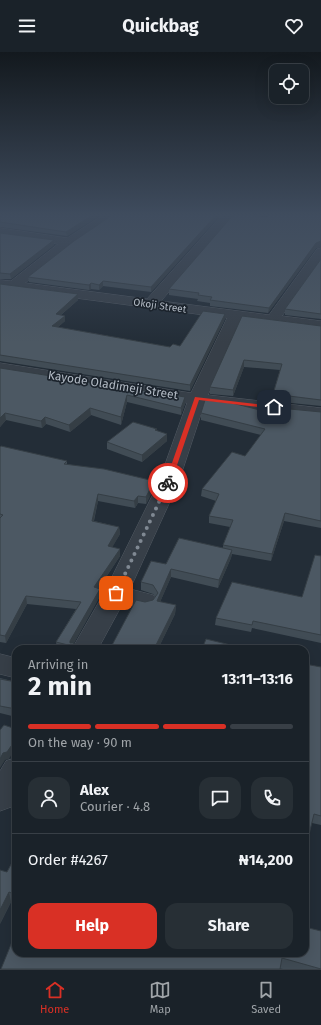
<!DOCTYPE html>
<html lang="en">
<head>
<meta charset="utf-8">
<style>
  body { margin:0; font-family:"Fira Sans",sans-serif; background:#272f35; color:#f1f3f6; height:100vh; display:flex; flex-direction:column; font-size:15px; white-space:nowrap }
  * { box-sizing:border-box; margin:0 }
  p { font-size:13px; color:#9fa4a8 }
  .icon { flex:none; width:22px; height:22px; fill:none; stroke:currentColor; stroke-width:2; stroke-linecap:round; stroke-linejoin:round }
  .map { position:relative; flex:1; overflow:hidden }
  .drawer { position:absolute; left:12px; top:593px; width:297px; height:312px; display:flex; flex-direction:column; background:#1a2229; border-radius:12px; box-shadow:0 4px 16px #0002,0 0 0 1px #383f46 }
  .drawer>* { flex:none }
  .tools { position:absolute; left:269px; top:12px; display:grid; gap:8px }
  .tools a { display:grid; place-items:center; width:40px; height:40px; border-radius:8px; background:#1a2229; box-shadow:0 4px 16px #0002,0 0 0 1px #383f46; font-size:20px }
  .pin { position:absolute; display:grid; place-items:center; width:34px; height:34px; color:#fff; margin:-17px; border-radius:8px; box-shadow:0 2px 6px #0006 }
  .courier { position:absolute; display:grid; place-items:center; width:40px; height:40px; margin:-20px; border:3px solid #d93025; border-radius:50%; background:#fff; color:#222; box-shadow:0 1px 5px #0007 }
  .summary em { font-style:normal; font-weight:700 }
  .summary div { display:flex; flex-direction:column-reverse }
  .summary { display:flex; align-items:center; justify-content:space-between; height:68px; padding:0 16px }
  h1 { font-size:26px; font-weight:700; line-height:30px }
  .bar { display:grid; grid-template-columns:repeat(4,1fr); gap:6px 4px; align-content:center; height:48px; padding:0 16px }
  .bar i { height:5px; border-radius:3px; background:#383f46 }
  .bar .selected { background:#d93025 }
  .bar p { grid-column:span 4 }
  .line { display:flex; align-items:center; gap:10px; padding:0 16px; border-top:1px solid #383f46 }
  .line div { flex:1 }
  .round { display:grid; place-items:center; flex:none; width:42px; height:42px; border-radius:12px; background:#272f35 }
  .cta { display:flex; gap:8px; margin-top:auto; padding:8px 16px }
  .cta a { flex:1; height:46px; border-radius:12px; background:#d93025; color:#fff; font-size:16px; font-weight:700; line-height:46px; text-align:center }
  .cta a+a { background:#272f35; color:#f1f3f6 }
  header { display:flex; justify-content:space-between; align-items:center; height:52px; padding:0 16px; background:#1a2229; font-size:18px; font-weight:700 }
  .dock { display:flex; justify-content:space-around; align-items:center; height:56px; border-top:1px solid #383f46; background:#1a2229; font-size:11px; color:#9fa4a8 }
  .dock a { display:grid; justify-items:center; gap:2px }
  .dock .selected { color:#d93025 }
  .map>svg:first-child { display:block }
  .lines { fill:none; stroke-linecap:round; stroke-linejoin:round }
  .minor-casing { stroke:#525a63; stroke-width:1 }
  .minor { fill:#373f48; fill-rule:evenodd }
  .wall { fill:#414c55 }
  .shaded-wall { fill:#353e45 }
  .building { fill:#4c5863; stroke:#353e45 }
  .route { fill:#d93025 }
  .done { stroke:#808993; stroke-width:4; stroke-dasharray:0 7.2 }
  .labels { text-anchor:middle; stroke-width:3.5; stroke-linejoin:round; paint-order:stroke }
  .far-street-label { font-size:10px; fill:#b2bac4; stroke:#1c242d }
  .street-label { font-size:12px; fill:#b2bac4; stroke:#1c242d }
</style>
</head>
<body>
<header><svg class="icon" aria-label="menu" viewBox="0 0 24 24"><path d="M4 6h16M4 12h16M4 18h16"/></svg>Quickbag<svg class="icon" aria-label="heart" viewBox="0 0 24 24"><path d="M12 20l-8-8c-3-5 5-10 8-4 3-6 11-1 8 4z"/></svg></header>
<div class="map">
<svg width="321" height="917" viewBox="0 0 321 917">
  <rect width="100%" height="100%" fill="#232d37"/>
  <g class="lines">
    <g class="minor-casing">
      <g id="minor">
        <path d="M105 162H119L73 193 25 231 147 247 223 162H236L161 249 269 263 317 197 321 196V209L282 264 321 269V279L241 268 208 343 321 356V366L204 353 178 432 130 537 153 543 157 549 153 555 145 557 123 551 98 597H72L104 541 158 432 187 351 0 321V311L191 341 227 266 0 236V228L11 229 58 192 0 184V176L67 186Z"/>
        <path d="M0 602 16 606V626L0 622Z"/>
        <path d="M16 706V746L11 755 0 759V719L6 709Z"/>
      </g>
    </g>
    <use href="#minor" class="minor"/>
  </g>
  <g class="wall">
    <path d="M0 162H102L67 184 0 175Z"/>
    <path d="M114 162H221L151 240 103 234 99 238 91 237 89 238 29 230 28 225Z"/>
    <path d="M321 162V195L316 196 268 261 210 254V251L197 249 198 247 169 243V237L264 165Z"/>
    <path d="M0 181 54 188V193L11 227H0Z"/>
    <path d="M321 207V267L285 263V257Z"/>
    <path d="M0 232 78 242V248L61 263 65 269 58 275 170 295 180 294 225 267 190 339 0 309Z"/>
    <path d="M242 264 321 274V354L272 349 273 342 280 318 244 315 233 344 210 342V335Z"/>
    <path d="M0 316 185 352 181 363 127 350 121 373 91 363 70 380 46 372 42 376 6 368 0 375Z"/>
    <path d="M268 360H321V476L284 469 271 509 232 502 231 506 218 536 171 525 160 550 176 553 175 562 158 597H110L145 550 153 548 155 545 153 542 141 538V530L166 512 223 496V493L230 475 209 471V464L216 449 201 444 202 437 245 404 261 383 201 368V361Z"/>
    <path d="M157 379 167 382V389L142 410 107 397V390Z"/>
    <path d="M0 395 67 409V412L154 429V436L146 452 138 451 135 456 98 449 94 469 119 475 120 482 112 495 120 497V504L99 536 100 537V544L74 591V597H57L56 590 76 557 27 552 6 591 0 590Z"/>
    <path d="M321 504V591L252 576 251 580 215 573 216 566 302 545Z"/>
    <path d="M321 615V773L312 771Z"/>
    <path d="M0 626 16 630V665L0 661Z"/>
    <path d="M16 803V852L11 850 0 872 7 820Z"/>
    <path d="M321 879V917H283L16 880Z"/>
  </g>
  <g class="shaded-wall">
    <path d="M94 162H102L67 184 66 180Z"/>
    <path d="M217 162H221L151 240V235Z"/>
    <path d="M54 188V193L11 227 10 222Z"/>
    <path d="M321 189V195L316 196 268 261 269 256 316 191Z"/>
    <path d="M103 229V234L99 238V233Z"/>
    <path d="M91 231V237L89 238V233Z"/>
    <path d="M78 242V248L56 267V262Z"/>
    <path d="M225 262V267L190 339V333Z"/>
    <path d="M65 264V269L52 280V274Z"/>
    <path d="M244 308V315L233 344V338Z"/>
    <path d="M127 343V350L121 373V365Z"/>
    <path d="M185 345V352L181 363V356Z"/>
    <path d="M90 356 91 363 70 380 69 373Z"/>
    <path d="M5 361 6 368 0 375V366Z"/>
    <path d="M45 365 46 372 42 376 41 369Z"/>
    <path d="M167 382V389L142 410V403Z"/>
    <path d="M154 429V436L146 452V445Z"/>
    <path d="M98 442V449L92 476V469Z"/>
    <path d="M138 444V451L135 456 134 449Z"/>
    <path d="M285 461 284 469 271 509 272 502Z"/>
    <path d="M119 475 120 482 109 501 108 494Z"/>
    <path d="M120 497V504L94 543V535Z"/>
    <path d="M232 498 231 506 218 536 219 528Z"/>
    <path d="M171 517V525L157 557V549Z"/>
    <path d="M100 537V544L74 591V597H72V594L70 593V589Z"/>
    <path d="M26 544 27 552 6 591 5 584Z"/>
    <path d="M176 553 175 562 158 597H154Z"/>
    <path d="M16 687V695L9 707 5 708 0 716V707L3 701Z"/>
    <path d="M9 840 11 850 0 872V858Z"/>
  </g>
  <g class="building">
    <path d="M0 162H94L66 180 0 170Z"/>
    <path d="M114 162H217L151 235 103 229 99 233 91 231 89 233 28 225 74 189Z"/>
    <path d="M234 162H248L264 165 273 162H321V189L316 191 269 256 210 248 212 245 198 243 199 241 169 237Z"/>
    <path d="M0 181 54 188 10 222 0 221Z"/>
    <path d="M321 207V262L285 257Z"/>
    <path d="M0 232 78 242 56 262 65 264 52 274 170 295 173 292 180 294 203 259 225 262 190 333 0 303Z"/>
    <path d="M242 264 321 274V348L273 342 282 312 244 308 233 338 210 335Z"/>
    <path d="M0 316 185 345 181 356 127 343 121 365 90 356 69 373 45 365 41 369 5 361 0 366Z"/>
    <path d="M205 348 232 351 268 360 269 355 321 360V469L285 461 272 502 223 493 233 468 209 464 219 442 202 437 232 400 245 404 265 377 201 361Z"/>
    <path d="M133 370 157 377 155 378 167 382 142 403 107 390Z"/>
    <path d="M1 394 67 409 64 412 104 417 154 429 146 445 138 444 134 449 98 442 92 469 119 475 108 494 120 497 94 535 100 537 70 589V591H74L72 594 56 590 81 550 26 544 5 584 0 583V466L3 463 0 462V395Z"/>
    <path d="M179 486 232 498 219 528 171 517 157 549 176 553 154 597H110L136 548 145 550 153 548 158 541 153 533 141 530 151 509 166 512Z"/>
    <path d="M315 503 321 504V583L253 569 252 573 216 566 232 530 302 545Z"/>
    <path d="M206 587 243 596V597H202Z"/>
    <path d="M305 612 321 615V764L314 762 305 799Z"/>
    <path d="M0 627 16 630V657L0 654Z"/>
    <path d="M4 673 16 677V687L7 700 3 701 0 707V678Z"/>
    <path d="M16 803V843L9 840 0 858V818L7 820Z"/>
    <path d="M305 875 321 879V917L282 906 280 917H1L16 880V901H305Z"/>
  </g>
  <linearGradient id="sky" x2="0" y2="1"><stop stop-color="#13191e"/><stop offset="0.56" stop-color="#3f4c5e"/><stop offset="1" stop-color="#3f4c5e" stop-opacity="0"/></linearGradient>
  <rect width="321" height="291" fill="url(#sky)"/>
  <path class="route" d="M195 345 274 354 277 355 274 357 199 348 171 431 166 432 165 431Z"/>
  <g class="lines">
    <path class="done" d="M116 541 168 431"/>
  </g>
  <g class="labels">
    <g class="far-street-label">
      <text transform="translate(160 253) rotate(8)" y="4">Okoji Street</text>
    </g>
    <g class="street-label">
      <text transform="translate(113 333) rotate(9)" y="4">Kayode Oladimeji Street</text>
    </g>
  </g>
</svg>
<div class="tools">
<a><svg class="icon" aria-label="locate" viewBox="0 0 24 24"><circle cx="12" cy="12" r="6"/><path d="M12 2v4M12 18v4M2 12h4M18 12h4"/></svg></a>
</div>
<div class="pin" style="left:116px;top:541px;background:#ea580c"><svg class="icon" aria-label="bag" viewBox="0 0 24 24"><path d="M5 8h14l-1 12H6zM9 8a3 3 0 0 1 6 0"/></svg></div>
<div class="pin" style="left:274px;top:355px;background:#1f2937"><svg class="icon" aria-label="home" viewBox="0 0 24 24"><path d="M3 11l9-7 9 7M6 9v11h12V9"/></svg></div>
<div class="courier" style="left:168px;top:431px"><svg class="icon" aria-label="bike" viewBox="0 0 24 24"><circle cx="6" cy="16" r="4"/><circle cx="18" cy="16" r="4"/><path d="M6 16l4-8h5l3 8M10 8l3 8H6M13 5h3"/></svg></div>
<section class="drawer">
<div class="summary"><div><h1>2 min</h1><p>Arriving in</p></div><em>13:11–13:16</em></div>
<div class="bar"><i class="selected"></i><i class="selected"></i><i class="selected"></i><i></i><p>On the way · 90 m</p></div>
<div class="line" style="height:72px"><a class="round"><svg class="icon" aria-label="person" viewBox="0 0 24 24"><circle cx="12" cy="8" r="4"/><path d="M4 21q1-7 8-7t8 7"/></svg></a><div><b>Alex</b><p>Courier · 4.8</p></div><a class="round"><svg class="icon" aria-label="chat" viewBox="0 0 24 24"><path d="M4 5h16v11H9l-5 4z"/></svg></a><a class="round"><svg class="icon" aria-label="phone" viewBox="0 0 24 24"><path d="M5 4h4l2 5-3 2q2 4 5 5l2-3 5 2v4C11 20 4 13 5 4z"/></svg></a></div>
<div class="line" style="height:52px"><div>Order #4267</div><b>₦14,200</b></div>
<div class="cta"><a>Help</a><a>Share</a></div>
</section>
</div>
<nav class="dock">
<a class="selected"><svg class="icon" aria-label="home" viewBox="0 0 24 24"><path d="M3 11l9-7 9 7M6 9v11h12V9"/></svg>Home</a>
<a><svg class="icon" aria-label="map" viewBox="0 0 24 24"><path d="M3 6l6-2 6 2 6-2v14l-6 2-6-2-6 2zM9 4v14M15 6v14"/></svg>Map</a>
<a><svg class="icon" aria-label="saved" viewBox="0 0 24 24"><path d="M7 4h10v16l-5-4-5 4z"/></svg>Saved</a>
</nav>
</body>
</html>
